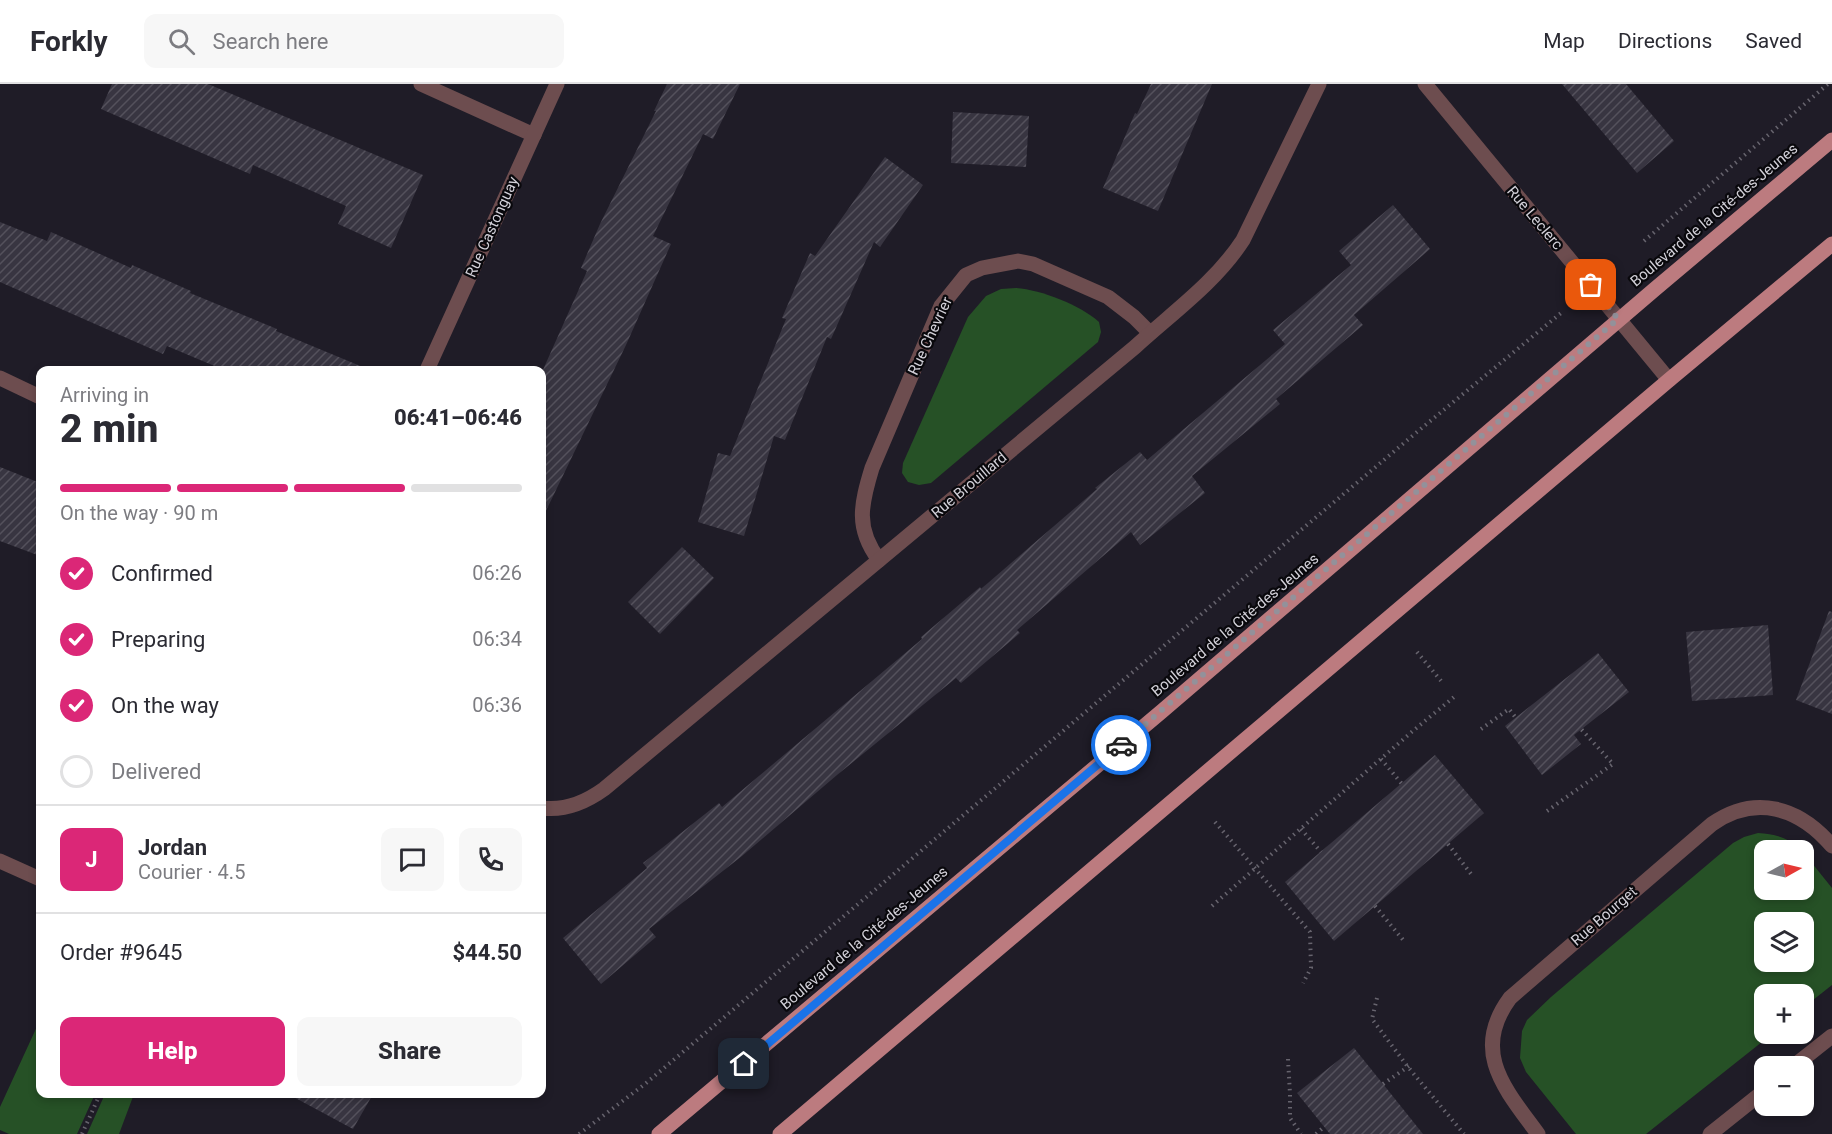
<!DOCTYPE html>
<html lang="en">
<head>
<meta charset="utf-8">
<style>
  body { margin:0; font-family:Roboto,sans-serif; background:#f7f7f7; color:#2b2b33; height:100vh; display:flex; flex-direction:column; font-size:22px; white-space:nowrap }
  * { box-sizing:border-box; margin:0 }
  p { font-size:20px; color:#7c7c81 }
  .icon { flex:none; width:33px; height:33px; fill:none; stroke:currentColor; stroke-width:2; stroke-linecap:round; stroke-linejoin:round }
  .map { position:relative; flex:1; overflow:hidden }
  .sheet { position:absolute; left:36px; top:282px; width:510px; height:732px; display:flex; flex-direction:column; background:#fff; border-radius:12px; box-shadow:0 3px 9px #0003 }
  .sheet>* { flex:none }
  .needle { width:39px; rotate:82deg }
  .tools { position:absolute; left:1754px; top:756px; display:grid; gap:12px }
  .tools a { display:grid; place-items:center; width:60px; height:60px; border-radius:12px; background:#fff; box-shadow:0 3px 9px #0003; font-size:30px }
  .pin { position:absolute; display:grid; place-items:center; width:51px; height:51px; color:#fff; margin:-26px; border-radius:12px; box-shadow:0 3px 9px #0006 }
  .courier { position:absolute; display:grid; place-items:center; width:60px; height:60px; margin:-30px; border:4px solid #1a73e8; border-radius:50%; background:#fff; color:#222; box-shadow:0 2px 8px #0007 }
  .headline em { font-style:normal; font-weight:800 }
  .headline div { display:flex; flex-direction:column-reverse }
  .headline { display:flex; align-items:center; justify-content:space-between; height:102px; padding:0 24px }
  h1 { font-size:39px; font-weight:800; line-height:45px }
  .bar { display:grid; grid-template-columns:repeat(4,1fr); gap:9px 6px; align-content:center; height:72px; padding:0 24px }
  .bar i { height:8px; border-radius:4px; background:#e1e1e2 }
  .bar .on { background:#db2777 }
  .bar p { grid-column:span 4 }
  .line { display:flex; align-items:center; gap:15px; padding:0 24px; border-top:2px solid #e1e1e2 }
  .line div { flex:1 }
  .round { display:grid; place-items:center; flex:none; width:63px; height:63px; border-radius:12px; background:#f7f7f7 }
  ol { padding:0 24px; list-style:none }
  li { display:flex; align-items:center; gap:18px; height:66px }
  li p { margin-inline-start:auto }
  li .icon { padding:6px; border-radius:50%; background:#db2777; color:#fff; stroke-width:4 }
  li:last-child { color:#7c7c81 }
  li i { width:33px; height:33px; border:3px solid #e1e1e2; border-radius:50% }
  .primary-button { display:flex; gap:12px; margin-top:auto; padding:12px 24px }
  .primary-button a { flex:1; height:69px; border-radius:12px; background:#db2777; color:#fff; font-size:24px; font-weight:800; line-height:69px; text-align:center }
  .primary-button a+a { background:#f7f7f7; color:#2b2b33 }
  header { display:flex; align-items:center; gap:36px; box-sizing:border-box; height:84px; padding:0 30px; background:#fff; border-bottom:2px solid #e1e1e2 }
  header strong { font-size:28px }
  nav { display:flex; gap:33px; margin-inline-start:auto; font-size:21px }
  .search { width:420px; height:54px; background:#f7f7f7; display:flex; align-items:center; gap:15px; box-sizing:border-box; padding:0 21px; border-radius:12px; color:#7c7c81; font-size:22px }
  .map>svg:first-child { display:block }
  .grass { fill:#265126; fill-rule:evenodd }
  .building { fill:url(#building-hatch) }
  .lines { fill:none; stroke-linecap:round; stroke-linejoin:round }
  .path { stroke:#67646e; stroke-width:4; stroke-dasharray:1.5 4.5; stroke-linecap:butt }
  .minor { stroke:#6d4d4f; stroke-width:15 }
  .major { stroke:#bc7b7f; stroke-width:15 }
  .done { stroke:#93919a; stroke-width:6; stroke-dasharray:0 10.8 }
  .route { stroke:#1a73e8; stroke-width:8 }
  .labels { text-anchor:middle; stroke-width:4.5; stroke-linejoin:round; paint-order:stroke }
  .street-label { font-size:15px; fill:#d2d0d8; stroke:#09080c }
</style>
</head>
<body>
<header>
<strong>Forkly</strong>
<div class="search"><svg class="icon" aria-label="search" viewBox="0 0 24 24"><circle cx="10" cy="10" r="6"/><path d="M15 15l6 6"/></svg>Search here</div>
<nav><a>Map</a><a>Directions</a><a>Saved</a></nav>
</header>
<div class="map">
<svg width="1832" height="1050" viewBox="0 0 1832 1050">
  <defs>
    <pattern id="building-hatch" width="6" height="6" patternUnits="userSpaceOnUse" patternTransform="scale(1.5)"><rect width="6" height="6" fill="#383541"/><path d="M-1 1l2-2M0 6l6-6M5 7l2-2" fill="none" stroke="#54515c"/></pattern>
  </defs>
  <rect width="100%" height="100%" fill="#1f1c27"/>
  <g class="grass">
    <path d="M1016 204C1042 206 1080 221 1099 238L1101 248 1098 258 931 399 919 401 908 398 902 389 903 379 968 233 986 212 1001 205Z"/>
    <path d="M1758 749C1775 750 1789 754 1802 766H1764V806H1803V768L1832 804V901L1803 924V910H1764V950H1772L1646 1050H1576L1526 988 1520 974 1522 947 1527 936 1551 913 1733 759 1744 753ZM1803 838V878H1764V838Z"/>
    <path d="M40 936V1010H95L77 1050H9L0 1046V1023Z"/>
    <path d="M105 1010H134L119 1050H87Z"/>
  </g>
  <g class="building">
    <path d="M112 0H208L423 91 391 164 338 140 346 122 253 81 250 90 101 25Z"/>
    <path d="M667 0H740L713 55 703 50 653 152 671 160 626 261 542 435V288L587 187 581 184 600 140 656 27H654Z"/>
    <path d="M1151 0H1212L1158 127 1103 104 1135 29 1137 30Z"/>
    <path d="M1562 0H1626L1674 57 1637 89Z"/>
    <path d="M953 28 1029 32 1026 83 951 79Z"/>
    <path d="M885 73 923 101 880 163 874 158 831 255 827 253 785 356 774 352 744 452 698 438 718 369 730 372 786 235 782 234 810 169 815 172Z"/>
    <path d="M1393 121 1430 165 1354 231 1363 241 1276 315 1280 320 1192 392 1205 409 1140 461 1131 448 1017 546 1020 549 961 599 956 594 837 691 742 772 649 845 656 853 601 900 563 854 647 784 643 779 719 719 722 723 922 555 921 553 980 503 981 505 1097 405 1095 404 1140 368 1147 376 1285 260 1273 246 1351 181 1339 167Z"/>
    <path d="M0 138 47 157 51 148 131 184 132 181 191 207 190 209 277 245 276 247 370 286H224L167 262 163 270 0 198Z"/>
    <path d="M0 383 40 399V472L0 457Z"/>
    <path d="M682 463 714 494 660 550 628 518Z"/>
    <path d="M1829 527 1832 528V630L1796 616Z"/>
    <path d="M1768 541 1773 611 1692 617 1686 548Z"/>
    <path d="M1598 569 1629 608 1574 651 1581 660 1542 691 1505 642Z"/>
    <path d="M1435 671 1484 729 1334 857 1285 798Z"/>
    <path d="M1354 964 1383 1000 1423 1050H1330L1297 1009Z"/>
    <path d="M288 1010H373L353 1045Z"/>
  </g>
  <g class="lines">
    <g class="path">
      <path d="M1644 157 1828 0"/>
      <path d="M1417 568 1442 598"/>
      <path d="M1481 645 1509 625 1516 634"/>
      <path d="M1381 675 1402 700"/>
      <path d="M1547 727 1613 680 1581 645"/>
      <path d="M1215 738 1310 848 1311 884 1303 899"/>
      <path d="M1301 745 1321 768"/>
      <path d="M1448 760 1471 790"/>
      <path d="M1212 822 1414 646 1454 613"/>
      <path d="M1375 822 1404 857"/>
      <path d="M1377 914 1372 935 1408 983 1464 1050"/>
      <path d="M1288 975 1290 1010V1034L1301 1050"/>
      <path d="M1383 1000 1412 980"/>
      <path d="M82 1050 100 1010"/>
      <path d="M579 1050 645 1000 1417 348 1561 229"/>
      <path d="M1316 1050 1324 1043"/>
    </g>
    <g class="minor">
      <path d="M421 0 534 51"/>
      <path d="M1425 0 1669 296"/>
      <path d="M427 286 557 0"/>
      <path d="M0 294 40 313"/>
      <path d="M879 476C855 444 861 420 872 384L941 222 966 191 982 184 1018 177 1033 180 1108 213 1134 233 1150 249"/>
      <path d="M542 724C565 727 586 718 604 705L1135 263C1172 229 1215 199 1243 156L1319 0"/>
      <path d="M0 777 40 795"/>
      <path d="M1794 982 1832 952"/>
      <path d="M1538 1050C1506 1006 1470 968 1510 914L1712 740C1755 710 1799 723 1832 762"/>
      <path d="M1710 1050 1764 1007"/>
    </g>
    <g class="major">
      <path d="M659 1050 1161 628 1655 205 1832 56"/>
      <path d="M780 1050 1669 296 1832 160"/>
    </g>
  </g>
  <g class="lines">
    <path class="done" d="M1121 661 1618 235 1591 201"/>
    <path class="route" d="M744 980 1121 661"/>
  </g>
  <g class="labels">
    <g class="street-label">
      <text transform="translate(1714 131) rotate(-40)" y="5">Boulevard de la Cité-des-Jeunes</text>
      <text transform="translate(1535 134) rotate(50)" y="5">Rue Leclerc</text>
      <text transform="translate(492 143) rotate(-66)" y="5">Rue Castonguay</text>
      <text transform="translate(930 252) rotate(-65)" y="5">Rue Chevrier</text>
      <text transform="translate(969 401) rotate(-40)" y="5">Rue Brouillard</text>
      <text transform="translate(1235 541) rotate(-40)" y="5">Boulevard de la Cité-des-Jeunes</text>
      <text transform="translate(1604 832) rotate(-41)" y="5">Rue Bourget</text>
      <text transform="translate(864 854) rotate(-40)" y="5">Boulevard de la Cité-des-Jeunes</text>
    </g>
  </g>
</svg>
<div class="tools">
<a><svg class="needle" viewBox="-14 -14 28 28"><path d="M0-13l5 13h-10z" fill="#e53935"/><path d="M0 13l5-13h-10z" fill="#7c7c81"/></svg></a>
<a><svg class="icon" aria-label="layers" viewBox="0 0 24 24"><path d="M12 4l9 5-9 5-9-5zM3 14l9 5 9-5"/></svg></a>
<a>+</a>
<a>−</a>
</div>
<div class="pin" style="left:1591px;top:201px;background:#ea580c"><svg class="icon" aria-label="bag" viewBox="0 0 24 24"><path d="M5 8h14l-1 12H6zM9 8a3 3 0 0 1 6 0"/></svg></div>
<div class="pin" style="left:744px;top:980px;background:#1f2937"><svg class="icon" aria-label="home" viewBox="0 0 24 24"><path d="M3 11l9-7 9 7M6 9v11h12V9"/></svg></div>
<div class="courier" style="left:1121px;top:661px"><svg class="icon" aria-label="car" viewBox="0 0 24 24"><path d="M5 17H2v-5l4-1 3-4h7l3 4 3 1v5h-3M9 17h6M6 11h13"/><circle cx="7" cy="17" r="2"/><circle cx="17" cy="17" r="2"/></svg></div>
<section class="sheet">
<div class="headline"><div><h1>2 min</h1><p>Arriving in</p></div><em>06:41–06:46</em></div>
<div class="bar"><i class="on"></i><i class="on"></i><i class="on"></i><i></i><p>On the way · 90 m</p></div>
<ol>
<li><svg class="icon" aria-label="check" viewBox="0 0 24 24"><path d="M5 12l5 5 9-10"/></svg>Confirmed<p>06:26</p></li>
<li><svg class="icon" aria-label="check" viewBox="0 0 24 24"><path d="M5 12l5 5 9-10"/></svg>Preparing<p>06:34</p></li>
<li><svg class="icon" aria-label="check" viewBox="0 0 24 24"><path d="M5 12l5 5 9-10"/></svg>On the way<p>06:36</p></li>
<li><i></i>Delivered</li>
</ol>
<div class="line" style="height:108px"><b class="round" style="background:#db2777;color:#fff">J</b><div><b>Jordan</b><p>Courier · 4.5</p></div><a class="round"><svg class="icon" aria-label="chat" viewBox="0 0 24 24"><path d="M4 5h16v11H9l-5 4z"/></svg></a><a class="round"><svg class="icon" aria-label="phone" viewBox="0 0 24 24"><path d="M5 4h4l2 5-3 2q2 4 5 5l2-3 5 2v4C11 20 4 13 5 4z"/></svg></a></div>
<div class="line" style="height:78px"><div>Order #9645</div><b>$44.50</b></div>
<div class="primary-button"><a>Help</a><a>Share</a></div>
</section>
</div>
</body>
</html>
